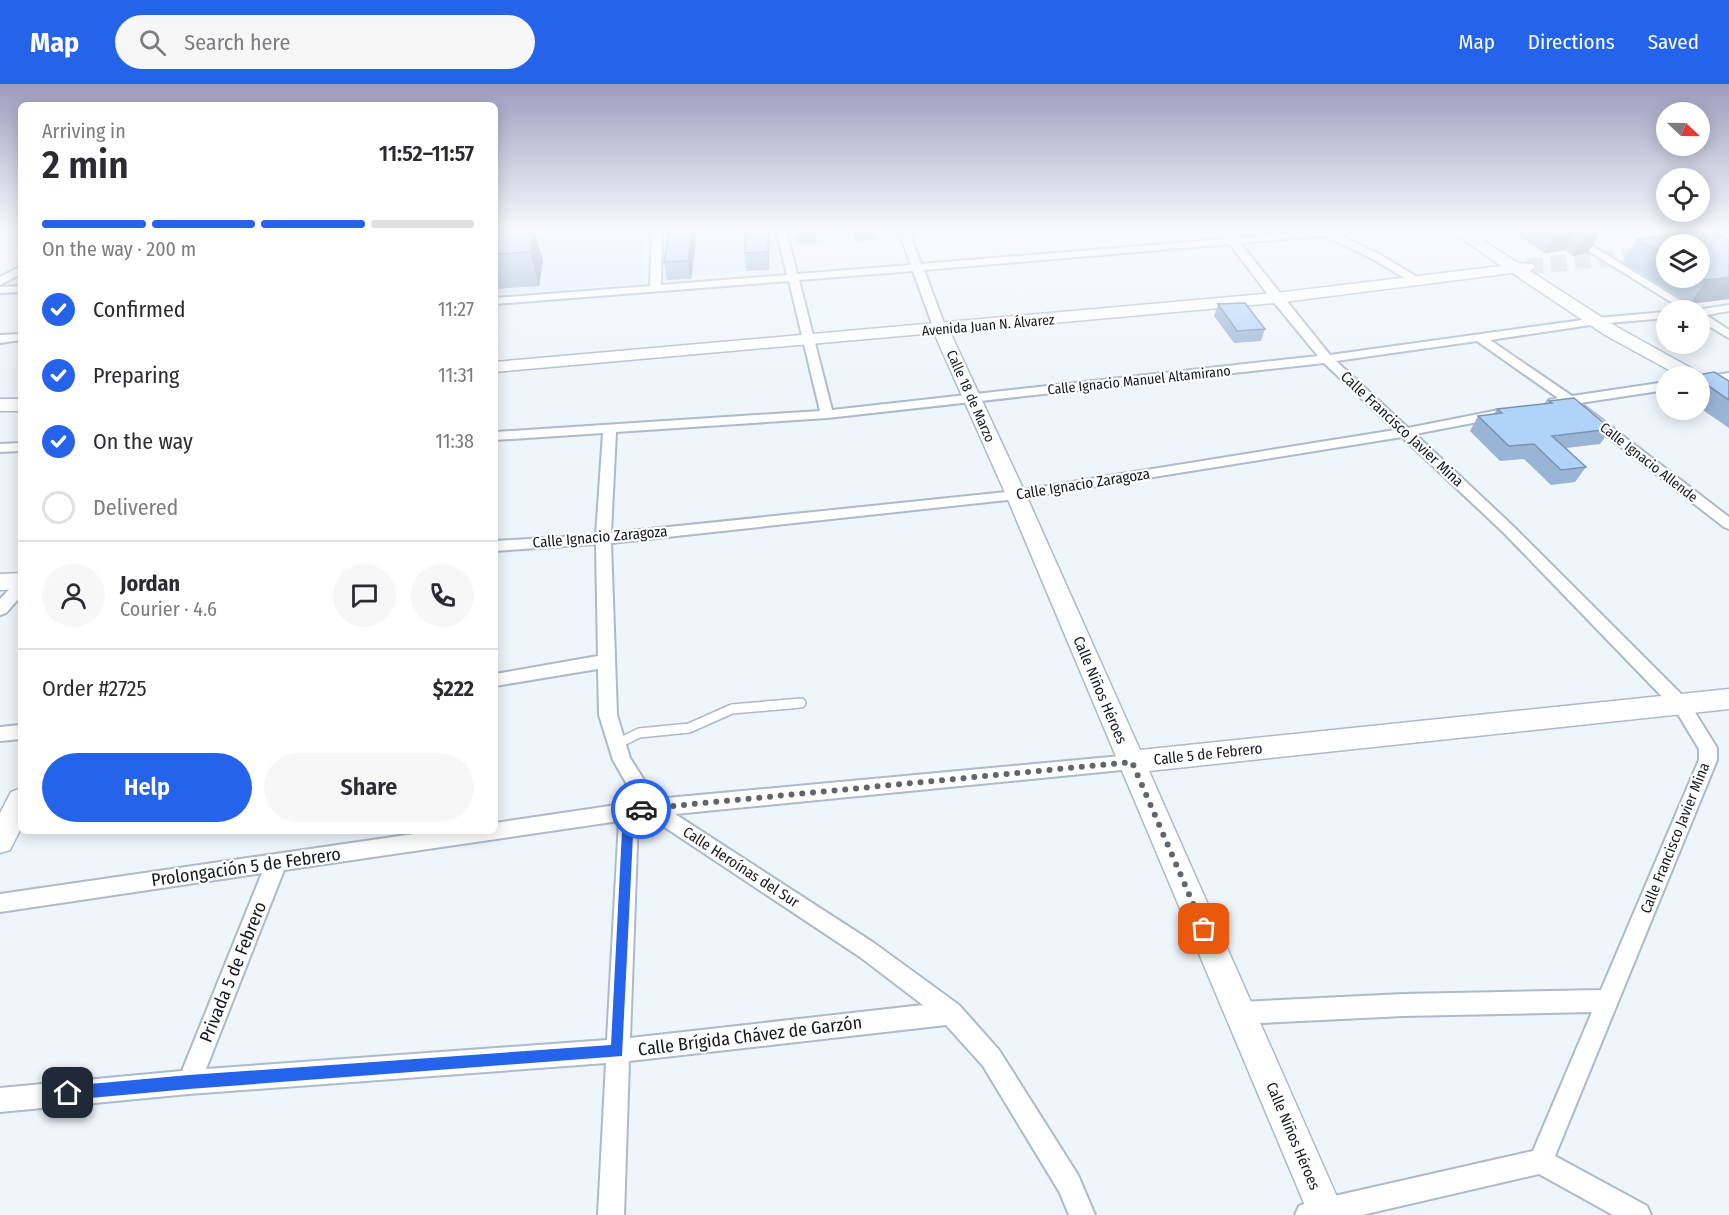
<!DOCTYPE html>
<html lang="en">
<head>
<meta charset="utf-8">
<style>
  body { margin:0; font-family:"Fira Sans Condensed",sans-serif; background:#f7f7f7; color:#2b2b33; height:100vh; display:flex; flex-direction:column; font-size:22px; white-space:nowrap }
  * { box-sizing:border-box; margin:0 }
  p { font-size:20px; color:#7c7c81 }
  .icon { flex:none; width:33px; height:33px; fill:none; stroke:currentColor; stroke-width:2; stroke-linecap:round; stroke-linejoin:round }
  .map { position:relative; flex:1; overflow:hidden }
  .drawer { position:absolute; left:18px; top:18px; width:480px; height:732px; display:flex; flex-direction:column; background:#fff; border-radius:9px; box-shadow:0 3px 15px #0003 }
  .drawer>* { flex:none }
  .needle { width:39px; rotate:112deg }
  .tools { position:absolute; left:1656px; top:18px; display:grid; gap:12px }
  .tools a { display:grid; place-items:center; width:54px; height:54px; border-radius:50%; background:#fff; box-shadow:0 3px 15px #0003; font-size:30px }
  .pin { position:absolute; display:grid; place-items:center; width:51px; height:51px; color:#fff; margin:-26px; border-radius:12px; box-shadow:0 3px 9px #0006 }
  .courier { position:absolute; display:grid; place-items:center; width:60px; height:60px; margin:-30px; border:4px solid #2563eb; border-radius:50%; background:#fff; color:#222; box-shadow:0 2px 8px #0007 }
  .head em { font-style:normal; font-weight:600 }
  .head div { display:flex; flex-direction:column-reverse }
  .head { display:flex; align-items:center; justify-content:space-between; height:102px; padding:0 24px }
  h1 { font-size:39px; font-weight:600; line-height:45px }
  .bar { display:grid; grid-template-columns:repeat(4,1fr); gap:9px 6px; align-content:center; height:72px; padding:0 24px }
  .bar i { height:8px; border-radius:4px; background:#e1e1e2 }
  .bar .current { background:#2563eb }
  .bar p { grid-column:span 4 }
  .line { display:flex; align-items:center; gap:15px; padding:0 24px; border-top:2px solid #e1e1e2 }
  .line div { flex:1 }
  .round { display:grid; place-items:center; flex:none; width:63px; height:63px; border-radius:32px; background:#f7f7f7 }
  ol { padding:0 24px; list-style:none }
  li { display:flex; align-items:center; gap:18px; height:66px }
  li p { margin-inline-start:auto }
  li .icon { padding:6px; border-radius:50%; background:#2563eb; color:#fff; stroke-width:4 }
  li:last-child { color:#7c7c81 }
  li i { width:33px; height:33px; border:3px solid #e1e1e2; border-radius:50% }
  .button { display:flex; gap:12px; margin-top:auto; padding:12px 24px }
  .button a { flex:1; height:69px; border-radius:36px; background:#2563eb; color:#fff; font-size:24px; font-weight:600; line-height:69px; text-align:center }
  .button a+a { background:#f7f7f7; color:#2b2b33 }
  header { display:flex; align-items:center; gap:36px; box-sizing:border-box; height:84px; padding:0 30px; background:#2563eb; color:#fff }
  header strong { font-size:28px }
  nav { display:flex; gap:33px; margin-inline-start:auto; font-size:21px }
  .search { width:420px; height:54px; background:#f7f7f7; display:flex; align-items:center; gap:15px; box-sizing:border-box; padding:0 21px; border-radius:33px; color:#7c7c81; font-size:22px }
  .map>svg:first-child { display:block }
  .built { fill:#dcecff }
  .green { fill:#ffdcdd }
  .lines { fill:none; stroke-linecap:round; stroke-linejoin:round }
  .secondary-tunnel { stroke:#cdd4da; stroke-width:16; stroke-dasharray:16 8; stroke-linecap:butt }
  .lane-casing { stroke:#acbacb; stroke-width:12 }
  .street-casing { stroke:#acbacb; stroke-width:4 }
  .secondary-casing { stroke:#acbacb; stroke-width:3 }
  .path { stroke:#9ba1a7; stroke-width:2; stroke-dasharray:1 3; stroke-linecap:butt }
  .lane { stroke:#fff; stroke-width:9 }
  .street { fill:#fff; fill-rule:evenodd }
  .secondary { fill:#fff; fill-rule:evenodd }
  .wall { fill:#99b5d6; fill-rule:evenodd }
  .shaded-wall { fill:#7d94ae }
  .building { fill:#b2d3f9; stroke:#7d94ae; stroke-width:1.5 }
  .route { fill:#2563eb }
  .done { stroke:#60666c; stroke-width:6; stroke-dasharray:0 10.8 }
  .labels { text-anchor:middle; stroke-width:4.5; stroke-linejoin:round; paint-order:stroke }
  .far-street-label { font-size:14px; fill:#14191f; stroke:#fff }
  .street-label { font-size:15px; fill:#14191f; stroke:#fff }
  .near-street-label { font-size:18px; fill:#14191f; stroke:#fff }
</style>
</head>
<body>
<header>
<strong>Map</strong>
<div class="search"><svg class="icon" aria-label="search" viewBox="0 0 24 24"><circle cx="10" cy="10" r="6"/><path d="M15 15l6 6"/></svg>Search here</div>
<nav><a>Map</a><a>Directions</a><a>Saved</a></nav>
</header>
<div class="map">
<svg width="1729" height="1131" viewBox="0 0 1729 1131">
  <rect width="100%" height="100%" fill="#eef5fb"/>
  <g class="built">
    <path d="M495 145H646L643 199 495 210Z"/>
    <path d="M787 145H892L895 156 791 161Z"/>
    <path d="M773 148 779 185 662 195 664 153Z"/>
  </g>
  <path class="green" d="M1641 145H1729V157L1667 160Z"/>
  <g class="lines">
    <path class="secondary-tunnel" d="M1527 183 1666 168"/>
    <g class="lane-casing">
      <path id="lane" d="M617 660 639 649 689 644 732 625 801 619"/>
    </g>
    <g class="street-casing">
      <g id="street">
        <path d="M2 145H13L4 151 0 149Z"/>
        <path d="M652 145H662L661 201 787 191 776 145H786L797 190 911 181 898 145H908L921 180 1226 155 1219 145H1229L1236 154 1332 145H1367L1362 148 1337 150 1379 170 1419 194V198H1411L1371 174 1324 152 1240 159 1330 271 1597 234 1666 228V234L1597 240 1490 256 1572 312 1666 298V306L1580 319 1729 433V445L1724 443 1567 321 1549 322 1547 319 1549 316 1558 314 1477 257 1336 277 1408 344 1499 326 1504 327 1505 330 1504 333 1415 350 1514 443 1688 617 1717 664V676L1555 1072 1647 1122 1651 1131H1613L1539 1090 1362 1131H1295L1299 1122 1308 1118 1533 1067 1592 928 1403 932 1240 940 1232 937 1229 929 1232 921 1240 918 1403 910 1601 906 1699 676V665L1676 627 1504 449 1402 353 1016 415 611 459 617 631 630 674 656 715 1132 671 1138 673 1141 678 1138 683 1132 685 675 730 874 859 959 921 999 966 1078 1091 1095 1131H1069L1060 1109 983 982 946 941 629 977 624 1131H598L606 979 189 1010 0 1028V1004L182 987 262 789 0 828V810L434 747H495V739L637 718 613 676 599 631 598 585 495 602V590L598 572 596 460 495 467V457L596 451 603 349 495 356V348L820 327 789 197 495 220V214L650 202ZM1230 160 1272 216 1318 272 832 326 799 196 913 187 934 245 940 248 946 245 924 186ZM1324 279 1395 346 1016 407 611 449 616 348 827 334ZM648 732 860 873 923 921 630 954 638 734ZM619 737 607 956 206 985 284 786Z"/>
        <path d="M1553 145H1565L1696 226 1729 221V227L1706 231 1729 246V254L1700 237V226H1684Z"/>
        <path d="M21 182V190L0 201V193Z"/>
        <path d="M21 202V208L0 209V203Z"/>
        <path d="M21 250V256L0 259V251Z"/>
        <path d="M1729 289V297L1700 301V293Z"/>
        <path d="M21 359V367L0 368V360Z"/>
        <path d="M21 497V512L6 529 0 531V515L16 498Z"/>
        <path d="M21 641V655L0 657V643Z"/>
      </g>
    </g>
    <g class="secondary-casing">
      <g id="secondary">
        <path d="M1448 145H1465L1518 179 1532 180 1535 183 1530 187 1617 243 1698 288 1701 292 1700 294 1680 292 1605 251 1512 189 1276 219 950 248 1026 411 1140 666 1729 605V625L1149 687 1345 1131H1309L1006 411 934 249 495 288V278L1276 209 1501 182Z"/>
        <rect x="0" y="315" width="21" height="12"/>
        <path d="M21 489V505L0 506V490Z"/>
        <path d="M21 704V744L10 766 0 769V729L11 708Z"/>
      </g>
    </g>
    <g class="path">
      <path d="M1663 145 1676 153"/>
      <path d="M1718 145 1729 151"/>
    </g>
    <use href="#lane" class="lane"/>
    <use href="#street" class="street"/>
    <use href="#secondary" class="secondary"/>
  </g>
  <g class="wall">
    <path d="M664 145H694L696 157 691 195 667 196 664 178 669 152H665Z"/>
    <path d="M795 145H817V159L796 160Z"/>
    <path d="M854 145H876V156L855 157Z"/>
    <path d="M1507 145H1598L1588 169 1573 172 1565 166 1545 169Z"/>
    <path d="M495 146 543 176 539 202 495 205Z"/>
    <path d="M769 155V186L746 187 745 169Z"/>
    <path d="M1637 155 1729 156V215L1690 220 1623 178ZM1666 160H1700V194H1666Z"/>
    <path d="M1218 220 1265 245 1261 257 1234 259 1214 232Z"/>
    <path d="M1714 288 1729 297V344L1700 324V292H1692Z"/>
    <path d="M1549 317 1611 345 1600 360 1566 364 1586 383 1575 398 1551 401 1524 375 1500 377 1470 347 1478 332 1494 330 1497 325 1547 320Z"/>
  </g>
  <g class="shaded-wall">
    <path d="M534 145 543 176 539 202 530 168Z"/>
    <path d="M693 145H694L696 157 691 195 688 177Z"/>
    <path d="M768 145 769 155V186L768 168Z"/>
    <path d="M1569 145H1577L1565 166 1545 169 1557 146Z"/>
    <path d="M1601 147 1588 169 1573 172 1586 149Z"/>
    <path d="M1729 193V215L1690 220 1706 196Z"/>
  </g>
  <g class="building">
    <path d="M509 145H534L530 168 495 170V146Z"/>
    <path d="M670 145H693L688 177 664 178Z"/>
    <path d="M745 145H768V168L745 169Z"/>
    <path d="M1579 145H1598L1601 147 1586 149Z"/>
    <path d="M1710 146 1729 156V193L1706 196 1700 192V160H1666V172L1637 155Z"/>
    <path d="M1245 219 1265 245 1237 247 1218 220Z"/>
    <path d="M1714 288 1729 297V316L1700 296V292H1692Z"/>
    <path d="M1574 314 1611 345 1552 352 1586 383 1561 386 1534 360 1509 362 1478 332 1502 329 1497 325 1552 319 1549 317Z"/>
  </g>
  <linearGradient id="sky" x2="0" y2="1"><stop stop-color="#9e9cbe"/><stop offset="0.48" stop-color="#f7fafd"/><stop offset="1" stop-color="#f7fafd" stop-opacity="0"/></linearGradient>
  <rect width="1729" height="303" fill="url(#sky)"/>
  <path class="route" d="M641 721 647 725 645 729 634 731 622 972 189 1005 68 1016 63 1014 61 1009 63 1004 68 1002 189 991 611 961 623 727 625 724Z"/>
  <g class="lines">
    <path class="done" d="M641 725 1132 678 1204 845"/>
  </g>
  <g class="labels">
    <g class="far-street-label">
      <text transform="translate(988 241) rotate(-5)" y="5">Avenida Juan N. Álvarez</text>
      <text transform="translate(1139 296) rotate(-6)" y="5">Calle Ignacio Manuel Altamirano</text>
      <text transform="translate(971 312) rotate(66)" y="5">Calle 18 de Marzo</text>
      <text transform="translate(1649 378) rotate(38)" y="5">Calle Ignacio Allende</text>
    </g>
    <g class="street-label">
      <text transform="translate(1402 345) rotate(43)" y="5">Calle Francisco Javier Mina</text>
      <text transform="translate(1083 400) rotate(-9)" y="5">Calle Ignacio Zaragoza</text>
      <text transform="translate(600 453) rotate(-5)" y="5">Calle Ignacio Zaragoza</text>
      <text transform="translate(1100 606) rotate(67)" y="5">Calle Niños Héroes</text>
      <text transform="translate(1208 670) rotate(-6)" y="5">Calle 5 de Febrero</text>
      <text transform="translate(1675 754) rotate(-68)" y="5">Calle Francisco Javier Mina</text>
      <text transform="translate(741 783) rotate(33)" y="5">Calle Heroínas del Sur</text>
      <text transform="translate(1293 1052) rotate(67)" y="5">Calle Niños Héroes</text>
    </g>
    <g class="near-street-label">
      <text transform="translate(246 783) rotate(-8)" y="6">Prolongación 5 de Febrero</text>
      <text transform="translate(233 888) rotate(-68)" y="6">Privada 5 de Febrero</text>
      <text transform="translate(750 952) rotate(-7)" y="6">Calle Brígida Chávez de Garzón</text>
    </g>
  </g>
</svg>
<div class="tools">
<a><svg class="needle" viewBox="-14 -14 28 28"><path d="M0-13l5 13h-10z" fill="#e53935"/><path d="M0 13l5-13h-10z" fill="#7c7c81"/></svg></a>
<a><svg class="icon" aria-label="locate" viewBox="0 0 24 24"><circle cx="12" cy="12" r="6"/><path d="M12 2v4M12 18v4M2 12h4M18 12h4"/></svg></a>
<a><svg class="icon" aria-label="layers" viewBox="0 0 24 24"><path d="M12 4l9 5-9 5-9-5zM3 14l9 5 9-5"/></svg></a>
<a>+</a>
<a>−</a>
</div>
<div class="pin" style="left:1204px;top:845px;background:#ea580c"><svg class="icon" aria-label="bag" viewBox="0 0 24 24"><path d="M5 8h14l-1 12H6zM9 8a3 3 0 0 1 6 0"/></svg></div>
<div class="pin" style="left:68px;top:1009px;background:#1f2937"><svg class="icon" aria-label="home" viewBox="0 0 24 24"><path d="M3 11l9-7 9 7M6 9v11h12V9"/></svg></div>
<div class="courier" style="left:641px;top:725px"><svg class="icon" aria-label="car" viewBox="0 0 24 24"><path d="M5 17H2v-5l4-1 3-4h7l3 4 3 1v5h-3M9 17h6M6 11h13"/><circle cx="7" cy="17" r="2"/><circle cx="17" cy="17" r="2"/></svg></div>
<section class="drawer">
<div class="head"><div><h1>2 min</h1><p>Arriving in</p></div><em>11:52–11:57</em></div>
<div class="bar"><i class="current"></i><i class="current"></i><i class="current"></i><i></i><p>On the way · 200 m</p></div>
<ol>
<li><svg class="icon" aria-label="check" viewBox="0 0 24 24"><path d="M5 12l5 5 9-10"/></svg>Confirmed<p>11:27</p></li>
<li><svg class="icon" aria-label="check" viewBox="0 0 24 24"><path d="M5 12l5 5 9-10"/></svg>Preparing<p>11:31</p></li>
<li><svg class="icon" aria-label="check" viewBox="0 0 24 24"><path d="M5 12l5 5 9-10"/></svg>On the way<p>11:38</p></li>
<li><i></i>Delivered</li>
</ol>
<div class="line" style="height:108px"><a class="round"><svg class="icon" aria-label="person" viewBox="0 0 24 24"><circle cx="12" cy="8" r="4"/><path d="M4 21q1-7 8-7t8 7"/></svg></a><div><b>Jordan</b><p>Courier · 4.6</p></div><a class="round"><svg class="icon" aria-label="chat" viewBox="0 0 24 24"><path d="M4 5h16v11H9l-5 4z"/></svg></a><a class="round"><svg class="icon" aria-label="phone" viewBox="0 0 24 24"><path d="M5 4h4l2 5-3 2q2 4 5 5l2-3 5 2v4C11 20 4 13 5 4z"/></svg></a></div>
<div class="line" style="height:78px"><div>Order #2725</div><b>$222</b></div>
<div class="button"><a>Help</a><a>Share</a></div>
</section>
</div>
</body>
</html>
